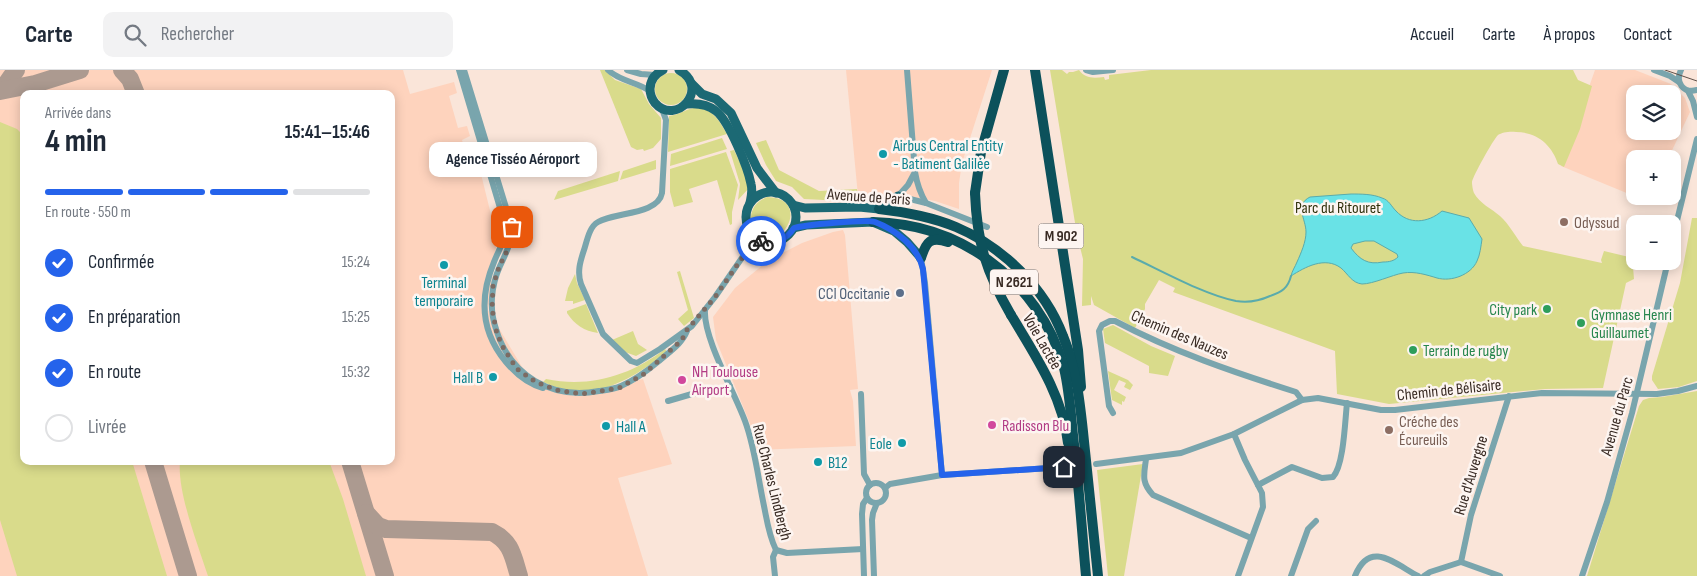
<!DOCTYPE html>
<html lang="fr">
<head>
<meta charset="utf-8">
<style>
  body { margin:0; font-family:"Sofia Sans Condensed",sans-serif; background:#f2f2f3; color:#1f2937; height:100vh; display:flex; flex-direction:column; font-size:19px; white-space:nowrap }
  * { box-sizing:border-box; margin:0 }
  p { font-size:16px; color:#747a83 }
  .icon { flex:none; width:28px; height:28px; fill:none; stroke:currentColor; stroke-width:2; stroke-linecap:round; stroke-linejoin:round }
  .map { position:relative; flex:1; overflow:hidden }
  .drawer { position:absolute; left:20px; top:20px; width:375px; height:375px; display:flex; flex-direction:column; background:#fff; border-radius:10px; box-shadow:0 2px 12px #0003 }
  .drawer>* { flex:none }
  .buttons { position:absolute; left:1626px; top:15px; display:grid; gap:10px }
  .buttons a { display:grid; place-items:center; width:55px; height:55px; border-radius:10px; background:#fff; box-shadow:0 2px 12px #0003; font-size:25px }
  .pin { position:absolute; display:grid; place-items:center; width:42px; height:42px; color:#fff; margin:-21px; border-radius:10px; box-shadow:0 2px 8px #0006 }
  .courier { position:absolute; display:grid; place-items:center; width:50px; height:50px; margin:-25px; border:4px solid #2563eb; border-radius:50%; background:#fff; color:#222; box-shadow:0 1px 6px #0007 }
  .bubble { position:absolute; height:35px; border-radius:10px; background:#fff; box-shadow:0 2px 12px #0003; font-size:16px; font-weight:700; line-height:35px; text-align:center }
  .headline em { font-style:normal; font-weight:700 }
  .headline div { display:flex; flex-direction:column-reverse }
  .headline { display:flex; align-items:center; justify-content:space-between; height:85px; padding:0 25px }
  h1 { font-size:32px; font-weight:700; line-height:38px }
  .bar { display:grid; grid-template-columns:repeat(4,1fr); gap:8px 5px; align-content:center; height:60px; padding:0 25px }
  .bar i { height:6px; border-radius:4px; background:#e0e1e3 }
  .bar .on { background:#2563eb }
  .bar p { grid-column:span 4 }
  ol { padding:0 25px; list-style:none }
  li { display:flex; align-items:center; gap:15px; height:55px }
  li p { margin-inline-start:auto }
  li .icon { padding:5px; border-radius:50%; background:#2563eb; color:#fff; stroke-width:4 }
  li:last-child { color:#747a83 }
  li i { width:28px; height:28px; border:2px solid #e0e1e3; border-radius:50% }
  header { display:flex; align-items:center; gap:30px; box-sizing:border-box; height:70px; padding:0 25px; background:#fff; border-bottom:1px solid #e0e1e3 }
  header strong { font-size:24px }
  nav { display:flex; gap:28px; margin-inline-start:auto; font-size:18px }
  .search { width:350px; height:45px; background:#f2f2f3; display:flex; align-items:center; gap:12px; box-sizing:border-box; padding:0 18px; border-radius:10px; color:#747a83; font-size:19px }
  .map>svg:first-child { display:block }
  .built { fill:#fed3bd; fill-rule:evenodd }
  .green { fill:#d9db8b }
  .water { fill:#69e2e6; stroke:#5aabac; fill-rule:evenodd }
  .lines { fill:none; stroke-linecap:round; stroke-linejoin:round }
  .stream { stroke:#5aabac; stroke-width:2 }
  .taxiway { stroke:#ac9a90; stroke-width:18 }
  .minor { stroke:#79a5ad; stroke-width:6 }
  .major { stroke:#1c6974; stroke-width:9 }
  .highway { stroke:#0c515b; stroke-width:10 }
  .tram { stroke:#5f5048; stroke-width:1 }
  .highway-bridge { stroke:#0c515b; stroke-width:10 }
  .done { stroke:#7c6b63; stroke-width:5; stroke-dasharray:0 9 }
  .route { stroke:#2563eb; stroke-width:6 }
  .culture-dot { fill:#0f9aa8; stroke:#fdf5f1; stroke-width:2 }
  .education-dot { fill:#8d6e63; stroke:#fdf5f1; stroke-width:2 }
  .service-dot { fill:#5c6f8a; stroke:#fdf5f1; stroke-width:2 }
  .leisure-dot { fill:#2e9e5b; stroke:#fdf5f1; stroke-width:2 }
  .hotel-dot { fill:#d1479c; stroke:#fdf5f1; stroke-width:2 }
  .labels { text-anchor:middle; stroke-width:5; stroke-linejoin:round; paint-order:stroke }
  .shield { fill:#fdf5f1; stroke:#736761; stroke-width:1 }
  .shield-label { font-size:15px; font-weight:bold; fill:#382a23 }
  .culture-label { font-size:16px; fill:#0d838f; stroke:#fdf5f1; text-anchor:start }
  .street-label { font-size:16px; fill:#382a23; stroke:#fdf5f1 }
  .park-label { font-size:16px; fill:#30310c; stroke:#fdf5f1 }
  .education-label { font-size:16px; fill:#785e54; stroke:#fdf5f1; text-anchor:start }
  .service-label { font-size:16px; fill:#4e5e75; stroke:#fdf5f1; text-anchor:end }
  .leisure-label { font-size:16px; fill:#27864d; stroke:#fdf5f1; text-anchor:start }
  .hotel-label { font-size:16px; fill:#b23c85; stroke:#fdf5f1; text-anchor:start }
</style>
</head>
<body>
<header>
<strong>Carte</strong>
<div class="search"><svg class="icon" aria-label="search" viewBox="0 0 24 24"><circle cx="10" cy="10" r="6"/><path d="M15 15l6 6"/></svg>Rechercher</div>
<nav><a>Accueil</a><a>Carte</a><a>À propos</a><a>Contact</a></nav>
</header>
<div class="map">
<svg width="1697" height="506" viewBox="0 0 1697 506">
  <rect width="100%" height="100%" fill="#fae5d9"/>
  <g class="built">
    <path d="M0 0H403L410 24 454 12 457 23 449 26 458 58 467 56 470 66 462 70 472 102 480 100 497 169 488 240 531 312 573 326 643 309 672 394 618 408 648 506H0ZM24 24H391V391H24Z"/>
    <path d="M846 0H992L962 93 959 113V139L935 131 895 124 885 129 876 131 864 132 863 127 858 126Z"/>
    <path d="M1595 0H1635L1671 14 1685 28 1690 42 1668 89H1635V122L1629 124 1561 96ZM1635 24H1672V61H1635Z"/>
    <path d="M843 160 845 165 858 319 850 320 853 331 856 376 758 380 753 361 716 270 713 247 735 218 769 190 802 173 833 162Z"/>
  </g>
  <g class="green">
    <path d="M600 0H605L615 10 641 19 649 34 661 48V69L653 78 644 81 643 79 637 80 631 77Z"/>
    <path d="M1050 0H1062L1067 4 1069 2H1073L1079 0C1085 9 1094 8 1104 7L1105 10 1109 9V5L1151 0H1573L1578 10 1592 16 1580 59 1564 97 1558 94C1552 75 1537 62 1516 62 1511 61 1502 62 1498 65 1493 70 1473 106 1472 112 1472 115 1473 121 1474 123 1479 133 1492 139 1500 146 1509 154 1516 167 1523 176L1602 193 1601 190 1604 181 1629 187 1633 197 1634 209 1626 213 1603 318 1545 319 1389 334 1337 324 1335 281 1173 222 1175 218 1159 210 1145 234V239L1135 258 1094 235 1091 226V235L1082 236 1083 189 1077 165Z"/>
    <circle cx="671" cy="19" r="16"/>
    <path d="M698 37C715 42 718 49 727 64L668 82 669 46C680 45 687 38 698 37Z"/>
    <path d="M0 52 17 59 24 66V391H132L167 506H17L0 450Z"/>
    <path d="M722 68 727 79 670 96 671 84Z"/>
    <path d="M766 70 779 100 819 121 857 119 858 126 864 127V132L804 129 792 117 776 111 766 95 756 73Z"/>
    <path d="M734 80 743 99 749 118 738 130 740 114 730 81Z"/>
    <path d="M726 82 738 115 732 142V154L730 155 717 110 689 119 693 132 674 137 670 122V99Z"/>
    <path d="M656 90V99L620 110 623 101Z"/>
    <path d="M620 101 618 111 554 130 558 121Z"/>
    <path d="M767 127C817 128 775 195 753 155L756 154 754 148H751C751 137 758 131 767 127Z"/>
    <path d="M1692 148H1697V311L1679 317 1658 319 1652 310V306L1680 213Z"/>
    <path d="M680 201 694 248 684 256 678 249 688 240 677 202Z"/>
    <path d="M575 204 577 213 585 230 573 234V231H565L568 218Z"/>
    <path d="M586 234 598 263C584 261 575 255 567 243V241Z"/>
    <path d="M1113 255 1151 276 1175 286 1168 306 1149 303V296L1105 273 1103 259Z"/>
    <path d="M633 261 638 274 647 280 636 286 625 282 612 270Z"/>
    <path d="M665 279 667 282C639 304 603 328 565 320 558 318 550 315 543 312L546 309C589 318 630 306 665 279Z"/>
    <path d="M1108 301 1128 310 1133 315 1130 320 1124 317 1126 313 1119 310 1114 320 1126 327 1124 332 1122 331V335L1112 330Z"/>
    <path d="M1697 321V506H1587L1639 336 1643 330 1649 328 1662 327Z"/>
    <path d="M180 391H329L343 429 366 506H208C198 475 177 422 180 391Z"/>
    <path d="M1143 394 1124 506H1108L1097 400Z"/>
  </g>
  <path class="water" d="M1351 124C1361 124 1373 124 1382 128 1389 130 1391 136 1396 141 1409 155 1428 153 1442 141L1469 148 1482 169C1481 176 1480 185 1477 191 1471 205 1451 212 1437 208 1427 205 1415 201 1403 203 1392 205 1373 214 1362 214 1352 213 1348 204 1341 198 1325 186 1305 197 1291 206 1292 201 1295 197 1297 192 1301 183 1306 172 1306 162 1306 149 1294 135 1310 127ZM1365 171H1374L1397 184 1398 187C1394 191 1389 192 1383 192 1368 195 1360 190 1351 178L1353 174Z"/>
  <g class="lines">
    <path class="stream" d="M1132 187C1162 201 1205 225 1236 231 1248 233 1259 231 1270 226 1282 222 1288 218 1291 206"/>
    <g class="taxiway">
      <path d="M122 0 130 9 136 24"/>
      <path d="M0 18 7 13 16 0"/>
      <path d="M0 21 35 14 80 0"/>
      <path d="M153 391 188 506"/>
      <path d="M350 391 385 506"/>
      <path d="M366 443 378 456 386 459 492 462C512 472 513 487 519 506"/>
    </g>
    <g class="minor">
      <path d="M459 0 500 138C502 145 505 153 505 160 505 172 498 181 494 192 479 228 481 262 506 292 516 304 528 314 543 318"/>
      <path d="M464 0 512 157C512 172 506 183 500 196 491 216 489 239 496 259 510 306 552 330 599 321 606 320 615 319 621 316 635 310 647 301 659 291 669 282 682 274 687 261"/>
      <path d="M608 0C619 11 637 12 650 21"/>
      <path d="M627 0 641 4 655 5"/>
      <path d="M907 0 915 102C917 114 920 123 926 133L987 157"/>
      <path d="M1086 0 1093 2 1113 0"/>
      <path d="M1654 0 1670 6 1679 12"/>
      <path d="M1681 0C1675 12 1683 24 1697 20"/>
      <path d="M1688 21 1693 31 1697 47"/>
      <path d="M662 39 666 50 662 123C658 145 614 142 598 152 589 157 587 171 584 180 580 192 577 202 581 214L603 264 631 291 637 293 660 279 692 256 715 227 748 179 762 171"/>
      <path d="M915 102 908 115 898 126 926 133"/>
      <path d="M1672 171 1697 69"/>
      <path d="M921 188 925 213 942 405"/>
      <path d="M705 240C703 268 735 323 745 351 755 378 758 408 764 436 767 451 769 466 776 480"/>
      <path d="M861 324 864 404 870 415"/>
      <path d="M668 331 709 319H722L730 316"/>
      <path d="M1113 343 1109 336 1099 261 1102 255 1110 251H1115C1174 282 1233 302 1296 322L1302 330"/>
      <path d="M1234 364 1245 390 1262 423 1263 437 1238 506"/>
      <path d="M1146 389C1144 405 1141 412 1153 425L1251 468"/>
      <path d="M1096 394 1181 383 1234 364 1302 330 1318 328 1381 340H1395L1542 323 1657 324 1678 321 1697 316"/>
      <circle cx="876" cy="423" r="10"/>
      <path d="M1258 415 1292 397 1322 408 1333 407C1344 395 1345 350 1347 333"/>
      <path d="M885 418 890 414 942 405 1064 397"/>
      <path d="M776 480 787 483 863 479"/>
      <path d="M1461 492 1471 445 1509 326"/>
      <path d="M1461 492 1500 506"/>
      <path d="M775 506 773 487 776 480"/>
      <path d="M864 506 862 444 863 434 867 428"/>
      <path d="M874 506 872 450 873 443 877 433"/>
      <path d="M1291 506 1308 459 1316 451"/>
      <path d="M1355 506C1370 469 1395 494 1418 506"/>
      <path d="M1424 506 1430 502 1461 492"/>
      <path d="M1582 506 1607 432 1632 343 1668 191"/>
    </g>
    <g class="major">
      <path d="M663 0C655 4 650 10 650 19 650 24 652 29 655 33 676 57 711 18 679 0"/>
      <path d="M692 14 702 24 716 29 731 43 757 98 776 123"/>
      <path d="M687 34C698 33 707 34 716 41 729 51 748 98 751 114 753 121 751 127 750 133"/>
      <circle cx="771" cy="147" r="25"/>
      <path d="M793 135 805 138 859 137 879 139 898 126"/>
      <path d="M793 158 806 155 873 152 894 161 907 172 921 188"/>
    </g>
    <g class="highway">
      <path d="M1035 0 1078 280 1081 317"/>
      <path d="M975 123 981 82 1004 0"/>
      <path d="M879 139C905 142 932 147 956 157 1003 177 1045 218 1063 266 1078 302 1081 343 1085 381 1089 423 1094 464 1098 506"/>
      <path d="M873 152C915 153 952 164 987 189 1024 215 1052 254 1064 298 1070 323 1071 349 1074 374 1079 418 1082 462 1086 506"/>
      <path d="M921 188C926 172 930 166 948 172"/>
      <path d="M1011 245C1035 285 1063 326 1068 373"/>
    </g>
    <path class="tram" d="M1665 0 1697 11"/>
    <path class="highway-bridge" d="M975 123C977 173 986 202 1011 245"/>
  </g>
  <g class="lines">
    <path class="done" d="M512 157 510 175 499 197 493 216 492 239 497 264 504 279 517 299 536 312 556 320 582 324 619 318 644 304 682 270 686 261 715 227 749 178 761 171"/>
    <path class="route" d="M761 171C775 172 785 172 794 158 804 155 866 149 875 152 896 160 918 177 923 199L942 405 1064 397"/>
  </g>
  <g class="culture-dot">
    <circle cx="883" cy="84" r="5"/>
    <circle cx="444" cy="195" r="5"/>
    <circle cx="493" cy="307" r="5"/>
    <circle cx="606" cy="356" r="5"/>
    <circle cx="902" cy="373" r="5"/>
    <circle cx="818" cy="392" r="5"/>
  </g>
  <g class="education-dot">
    <circle cx="1564" cy="152" r="5"/>
    <circle cx="1389" cy="360" r="5"/>
  </g>
  <circle class="service-dot" cx="900" cy="223" r="5"/>
  <g class="leisure-dot">
    <circle cx="1547" cy="239" r="5"/>
    <circle cx="1581" cy="253" r="5"/>
    <circle cx="1413" cy="280" r="5"/>
  </g>
  <g class="hotel-dot">
    <circle cx="682" cy="310" r="5"/>
    <circle cx="992" cy="355" r="5"/>
  </g>
  <g class="labels">
    <g class="shield">
      <rect x="1038.5" y="153.5" width="45" height="25" rx="4"/>
      <rect x="990" y="199.5" width="48" height="25" rx="4"/>
    </g>
    <g class="shield-label">
      <text x="1061" y="171">M 902</text>
      <text x="1014" y="217">N 2621</text>
    </g>
    <g class="culture-label">
      <text x="893" y="81">Airbus Central Entity<tspan x="893" dy="18">- Batiment Galilée</tspan></text>
      <text x="444" y="218" text-anchor="middle">Terminal<tspan x="444" dy="18">temporaire</tspan></text>
      <text x="483" y="313" text-anchor="end">Hall B</text>
      <text x="616" y="362">Hall A</text>
      <text x="892" y="379" text-anchor="end">Eole</text>
      <text x="828" y="398">B12</text>
    </g>
    <g class="street-label">
      <text transform="translate(869 126) rotate(4)" y="6">Avenue de Paris</text>
      <text transform="translate(1180 264) rotate(23)" y="6">Chemin des Nauzes</text>
      <text transform="translate(1043 271) rotate(60)" y="6">Voie Lactée</text>
      <text transform="translate(1449 319) rotate(-6)" y="6">Chemin de Bélisaire</text>
      <text transform="translate(1616 346) rotate(-74)" y="6">Avenue du Parc</text>
      <text transform="translate(1470 405) rotate(-73)" y="6">Rue d'Auvergne</text>
      <text transform="translate(773 412) rotate(76)" y="6">Rue Charles Lindbergh</text>
    </g>
    <g class="park-label">
      <text x="1338" y="143">Parc du Ritouret</text>
    </g>
    <g class="education-label">
      <text x="1574" y="158">Odyssud</text>
      <text x="1399" y="357">Créche des<tspan x="1399" dy="18">Écureuils</tspan></text>
    </g>
    <g class="service-label">
      <text x="890" y="229">CCI Occitanie</text>
    </g>
    <g class="leisure-label">
      <text x="1537" y="245" text-anchor="end">City park</text>
      <text x="1591" y="250">Gymnase Henri<tspan x="1591" dy="18">Guillaumet</tspan></text>
      <text x="1423" y="286">Terrain de rugby</text>
    </g>
    <g class="hotel-label">
      <text x="692" y="307">NH Toulouse<tspan x="692" dy="18">Airport</tspan></text>
      <text x="1002" y="361">Radisson Blu</text>
    </g>
  </g>
</svg>
<div class="buttons">
<a><svg class="icon" aria-label="layers" viewBox="0 0 24 24"><path d="M12 4l9 5-9 5-9-5zM3 14l9 5 9-5"/></svg></a>
<a>+</a>
<a>−</a>
</div>
<div class="pin" style="left:512px;top:157px;background:#ea580c"><svg class="icon" aria-label="bag" viewBox="0 0 24 24"><path d="M5 8h14l-1 12H6zM9 8a3 3 0 0 1 6 0"/></svg></div>
<div class="pin" style="left:1064px;top:397px;background:#1f2937"><svg class="icon" aria-label="home" viewBox="0 0 24 24"><path d="M3 11l9-7 9 7M6 9v11h12V9"/></svg></div>
<div class="courier" style="left:761px;top:171px"><svg class="icon" aria-label="bike" viewBox="0 0 24 24"><circle cx="6" cy="16" r="4"/><circle cx="18" cy="16" r="4"/><path d="M6 16l4-8h5l3 8M10 8l3 8H6M13 5h3"/></svg></div>
<div class="bubble" style="left:429px;top:72px;width:168px">Agence Tisséo Aéroport</div>
<section class="drawer">
<div class="headline"><div><h1>4 min</h1><p>Arrivée dans</p></div><em>15:41–15:46</em></div>
<div class="bar"><i class="on"></i><i class="on"></i><i class="on"></i><i></i><p>En route · 550 m</p></div>
<ol>
<li><svg class="icon" aria-label="check" viewBox="0 0 24 24"><path d="M5 12l5 5 9-10"/></svg>Confirmée<p>15:24</p></li>
<li><svg class="icon" aria-label="check" viewBox="0 0 24 24"><path d="M5 12l5 5 9-10"/></svg>En préparation<p>15:25</p></li>
<li><svg class="icon" aria-label="check" viewBox="0 0 24 24"><path d="M5 12l5 5 9-10"/></svg>En route<p>15:32</p></li>
<li><i></i>Livrée</li>
</ol>
</section>
</div>
</body>
</html>
